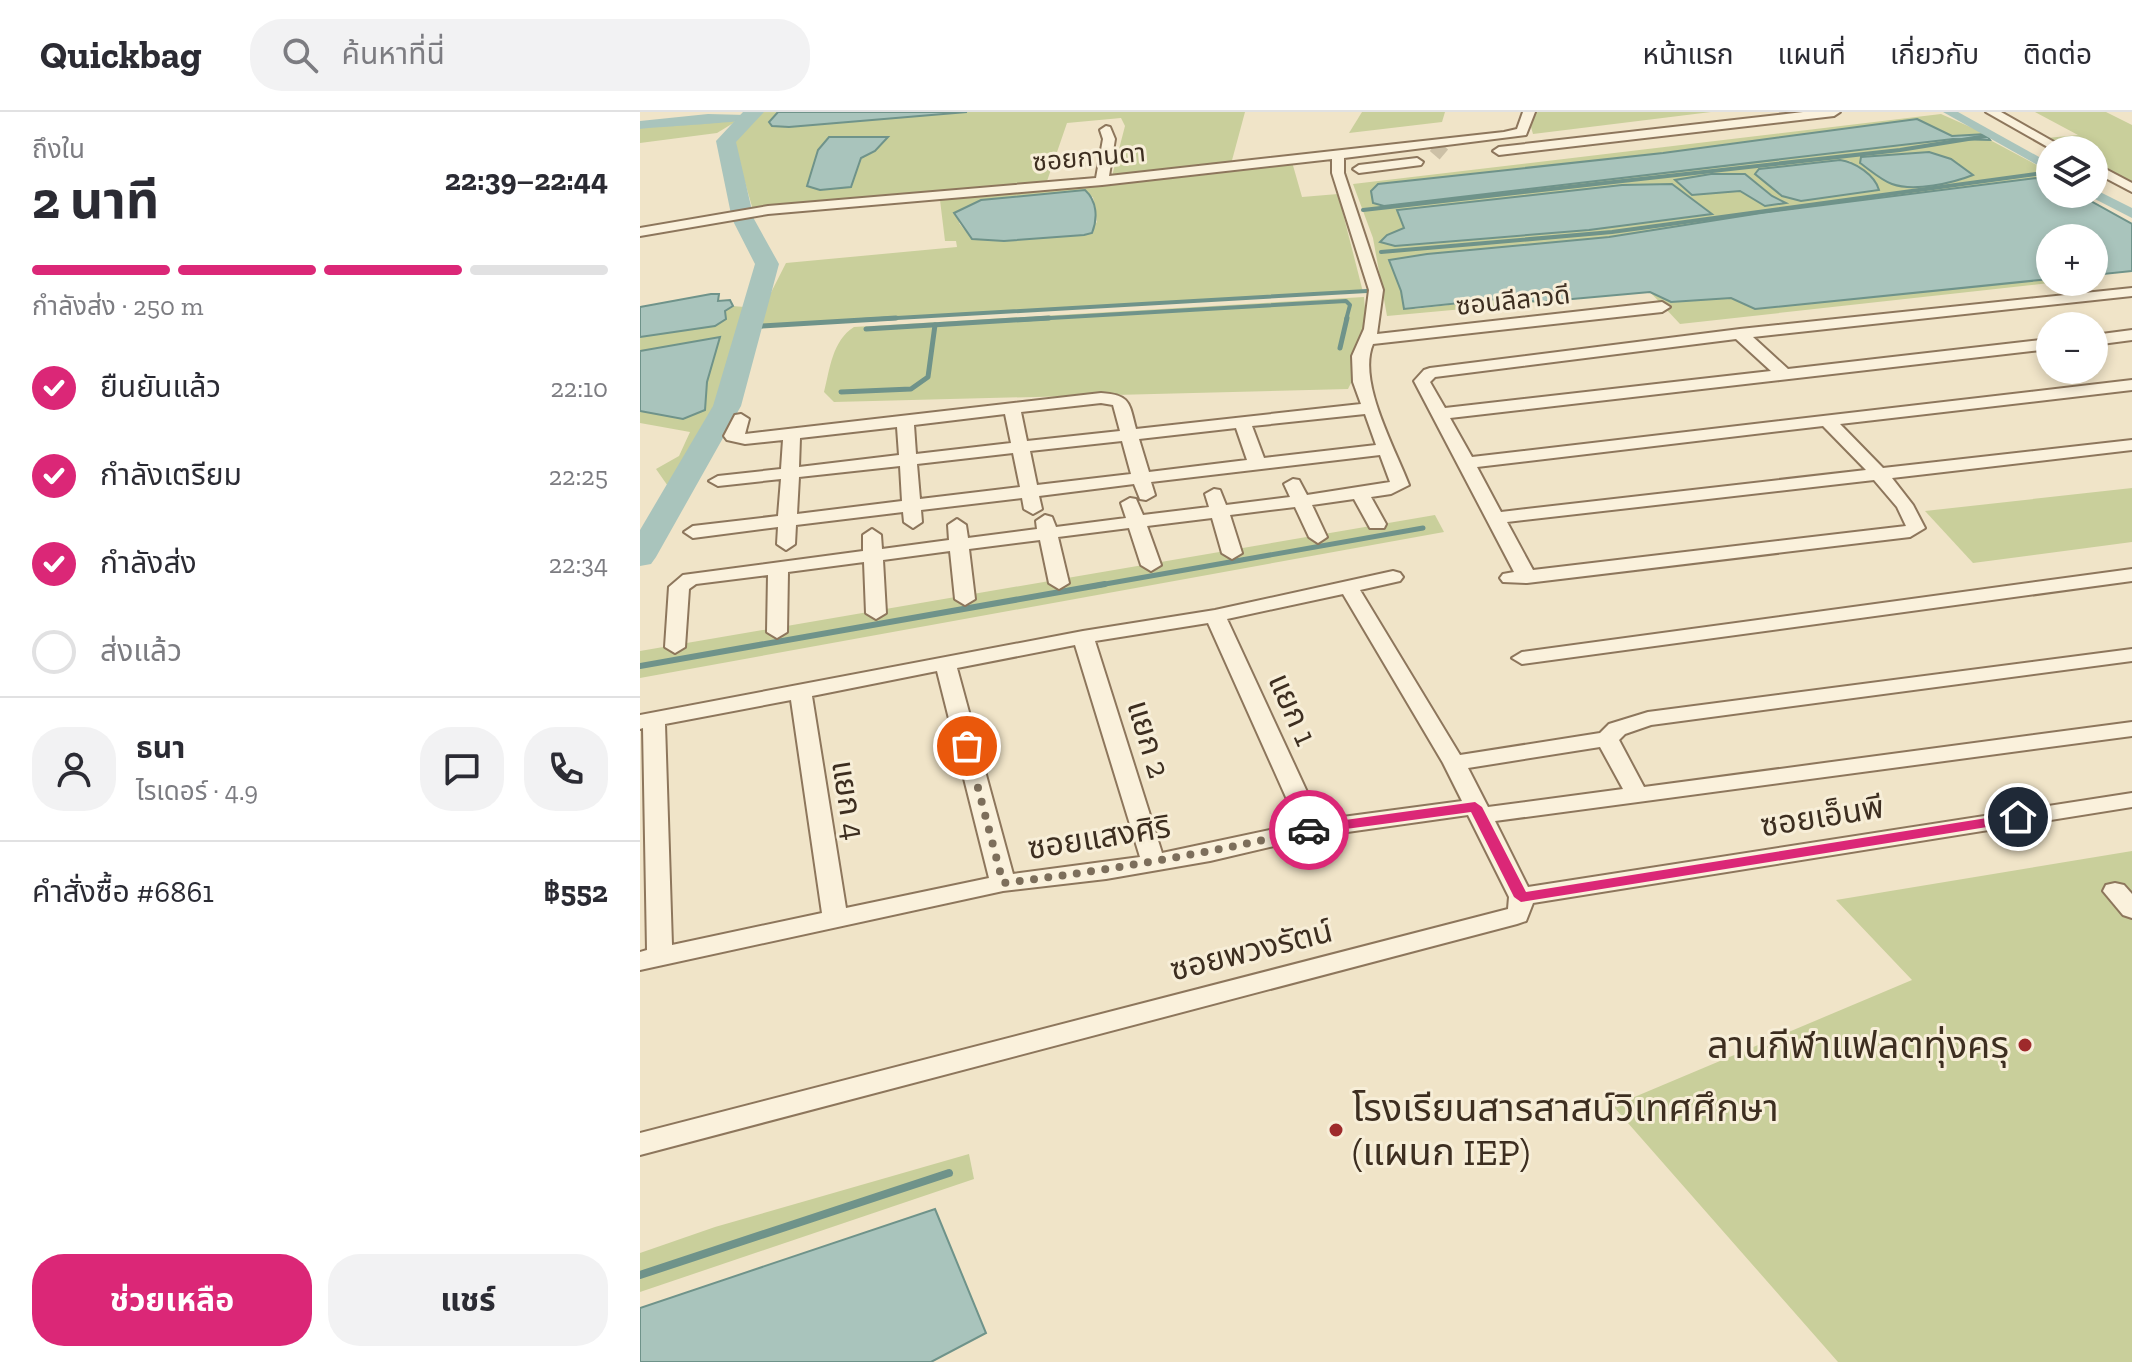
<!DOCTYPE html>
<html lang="th">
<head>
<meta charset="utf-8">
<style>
  body { margin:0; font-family:"Zilla Slab","Noto Sans Thai",serif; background:#f2f2f3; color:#2b2b33; height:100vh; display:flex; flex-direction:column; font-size:30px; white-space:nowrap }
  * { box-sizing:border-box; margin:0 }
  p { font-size:26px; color:#7c7c81 }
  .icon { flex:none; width:44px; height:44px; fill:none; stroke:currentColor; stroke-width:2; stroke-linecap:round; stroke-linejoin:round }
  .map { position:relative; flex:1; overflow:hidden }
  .side { display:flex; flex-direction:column; background:#fff; width:640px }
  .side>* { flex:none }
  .controls { position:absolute; left:1396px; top:24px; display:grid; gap:16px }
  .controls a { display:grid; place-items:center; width:72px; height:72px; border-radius:50%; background:#fff; box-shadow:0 4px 12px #0003; font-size:40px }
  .pin { position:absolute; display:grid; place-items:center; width:68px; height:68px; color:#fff; margin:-34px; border:4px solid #fff; border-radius:50%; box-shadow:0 2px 8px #0007 }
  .courier { position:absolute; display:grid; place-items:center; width:80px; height:80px; margin:-40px; border:6px solid #db2777; border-radius:50%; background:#fff; color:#222; box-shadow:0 2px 10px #0007 }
  .overview em { font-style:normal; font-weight:700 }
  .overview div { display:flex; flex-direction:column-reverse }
  .overview { display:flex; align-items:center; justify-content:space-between; height:136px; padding:0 32px }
  h1 { font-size:52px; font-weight:700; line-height:60px }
  .bar { display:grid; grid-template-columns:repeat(4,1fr); gap:12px 8px; align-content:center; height:96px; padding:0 32px }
  .bar i { height:10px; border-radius:6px; background:#e1e1e2 }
  .bar .active { background:#db2777 }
  .bar p { grid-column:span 4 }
  .line { display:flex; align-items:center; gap:20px; padding:0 32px; border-top:2px solid #e1e1e2 }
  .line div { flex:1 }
  .round { display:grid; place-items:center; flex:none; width:84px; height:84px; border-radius:32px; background:#f2f2f3 }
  ol { padding:0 32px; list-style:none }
  li { display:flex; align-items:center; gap:24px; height:88px }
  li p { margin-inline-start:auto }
  li .icon { padding:8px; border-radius:50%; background:#db2777; color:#fff; stroke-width:4 }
  li:last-child { color:#7c7c81 }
  li i { width:44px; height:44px; border:4px solid #e1e1e2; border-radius:50% }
  .primary-button { display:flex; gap:16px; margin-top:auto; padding:16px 32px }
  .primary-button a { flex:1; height:92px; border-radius:32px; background:#db2777; color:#fff; font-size:32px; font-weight:700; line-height:92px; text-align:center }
  .primary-button a+a { background:#f2f2f3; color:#2b2b33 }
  header { display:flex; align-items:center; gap:48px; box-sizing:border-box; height:112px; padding:0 40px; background:#fff; border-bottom:2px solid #e1e1e2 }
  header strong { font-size:38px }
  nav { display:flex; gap:44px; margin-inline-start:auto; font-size:28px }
  .search { width:560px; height:72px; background:#f2f2f3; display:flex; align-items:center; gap:20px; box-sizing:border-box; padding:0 28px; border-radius:32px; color:#7c7c81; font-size:30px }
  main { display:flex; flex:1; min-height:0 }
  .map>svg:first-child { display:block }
  .green { fill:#c9cf9b; fill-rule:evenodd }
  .water { fill:#a9c4bc; stroke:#6f938a; stroke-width:2 }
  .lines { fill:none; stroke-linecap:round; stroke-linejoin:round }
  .stream-far3 { stroke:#6f938a; stroke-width:4 }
  .stream-far2 { stroke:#6f938a; stroke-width:5 }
  .stream-far1 { stroke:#6f938a; stroke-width:6 }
  .stream { stroke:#6f938a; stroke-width:8 }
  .canal { fill:#a9c4bc; fill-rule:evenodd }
  .river { fill:#a9c4bc; fill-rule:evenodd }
  .minor-tunnel { stroke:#ccc0a6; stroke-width:13; stroke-dasharray:13 7; stroke-linecap:butt }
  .minor-casing { stroke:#8d765c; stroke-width:4 }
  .minor { fill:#faf1dc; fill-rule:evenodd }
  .route { fill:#db2777 }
  .done { stroke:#7c6e5b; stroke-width:8; stroke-dasharray:0 14.4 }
  .poi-dot { fill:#9e2a2b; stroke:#f7eed8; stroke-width:3 }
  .labels { text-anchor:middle; stroke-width:6; stroke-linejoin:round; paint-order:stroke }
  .far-street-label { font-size:26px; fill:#3d2e20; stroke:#f7eed8 }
  .street-label { font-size:32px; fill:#3d2e20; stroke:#f7eed8 }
  .near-poi-label { font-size:38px; fill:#3d2e20; stroke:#f7eed8; text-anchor:end }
</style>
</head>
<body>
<header>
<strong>Quickbag</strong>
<div class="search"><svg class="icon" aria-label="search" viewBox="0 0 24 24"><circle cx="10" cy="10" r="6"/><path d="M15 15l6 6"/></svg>ค้นหาที่นี่</div>
<nav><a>หน้าแรก</a><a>แผนที่</a><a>เกี่ยวกับ</a><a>ติดต่อ</a></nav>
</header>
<main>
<section class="side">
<div class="overview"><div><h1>2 นาที</h1><p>ถึงใน</p></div><em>22:39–22:44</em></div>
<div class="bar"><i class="active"></i><i class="active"></i><i class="active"></i><i></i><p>กำลังส่ง · 250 m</p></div>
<ol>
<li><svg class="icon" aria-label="check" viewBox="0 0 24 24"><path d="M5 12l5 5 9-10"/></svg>ยืนยันแล้ว<p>22:10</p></li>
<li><svg class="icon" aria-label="check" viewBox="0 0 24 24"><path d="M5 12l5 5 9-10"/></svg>กำลังเตรียม<p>22:25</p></li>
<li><svg class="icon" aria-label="check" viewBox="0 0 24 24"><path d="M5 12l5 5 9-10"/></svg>กำลังส่ง<p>22:34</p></li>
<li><i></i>ส่งแล้ว</li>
</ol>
<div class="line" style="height:144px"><a class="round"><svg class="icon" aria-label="person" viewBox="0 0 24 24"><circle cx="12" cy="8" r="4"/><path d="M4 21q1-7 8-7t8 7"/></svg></a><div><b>ธนา</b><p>ไรเดอร์ · 4.9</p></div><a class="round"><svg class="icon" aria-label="chat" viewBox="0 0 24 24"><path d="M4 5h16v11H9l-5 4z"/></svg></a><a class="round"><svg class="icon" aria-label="phone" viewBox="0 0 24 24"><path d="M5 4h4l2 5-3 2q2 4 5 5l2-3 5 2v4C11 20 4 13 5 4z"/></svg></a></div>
<div class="line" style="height:104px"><div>คำสั่งซื้อ #6861</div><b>฿552</b></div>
<div class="primary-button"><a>ช่วยเหลือ</a><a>แชร์</a></div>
</section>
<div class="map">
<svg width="1492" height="1250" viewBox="0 0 1492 1250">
  <rect width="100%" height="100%" fill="#f0e4c8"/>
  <g class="green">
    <path d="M120 0H138L129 10 132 14 149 15 327 0H605L591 52 472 64 485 14 481 6 427 11 406 72 113 98 93 29Z"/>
    <path d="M722 0H805L802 10 709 21Z"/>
    <path d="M895 0H1071L893 22 891 15Z"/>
    <path d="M1395 0H1466L1492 13V72L1454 51V38H1429L1407 26 1438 23Z"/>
    <path d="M1301 2 1346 22 1312 24 1276 7 1023 41 738 72 731 79 733 91 744 94 1313 27 1350 28 1410 60V68L1396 66 1121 101 969 125 787 142 749 149 761 179 775 197 867 186 899 190 747 204 733 126 713 72ZM1311 47 1333 63 1321 68 1269 74ZM1200 48 1210 49 1239 78 1161 89 1115 62 1119 57ZM1032 72 1071 102 949 118 755 134 741 130 747 123 764 117 758 98 982 73Z"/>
    <path d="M92 7 95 10 77 21 0 31V15Z"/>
    <path d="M652 50 662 85 698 82 723 180 124 214 117 208 146 151 317 135 316 129H305L300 88ZM417 81 453 85 457 110 444 123 364 129 332 127 319 111 341 88Z"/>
    <path d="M1410 167V170H1418L1040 212 1010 180 1031 190 1091 186 1115 197Z"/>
    <path d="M724 185 727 219 713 243 712 269 708 277 194 290 184 280C190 257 192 229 214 215Z"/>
    <path d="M93 194 104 195 79 295 30 377 16 357 39 344 50 320 0 311V299L43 307 64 298 67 270 80 226 0 239V225Z"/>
    <path d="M1492 376V430L1333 451 1285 399Z"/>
    <path d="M795 403 804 420 0 566V539Z"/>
    <path d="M1492 739V1250H1198L973 994 1272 868 1196 788Z"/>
    <path d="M329 1042 334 1067 0 1180V1141L75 1115Z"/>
  </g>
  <g class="water">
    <path d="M138 0H327L149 15 132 14 129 10Z"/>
    <path d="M1277 7 1312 24 1346 22 1350 28 1313 27 744 94 733 91 731 79 738 72 1023 41Z"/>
    <path d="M189 25H248L235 39 221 46 211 75 180 78 167 74 178 38Z"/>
    <path d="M1289 40 1311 47 1333 63C1313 71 1274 80 1252 72 1241 68 1230 58 1220 51L1221 45Z"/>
    <path d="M1200 48C1215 50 1235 63 1239 78L1161 89 1142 84 1115 62 1119 57Z"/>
    <path d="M1071 62H1105L1132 84 1146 91 1125 94 1100 79 1052 83 1035 68Z"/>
    <path d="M1396 66 1410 68V82H1438L1492 112V159L1454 163V126H1410V167L1115 197 1091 186 1031 190 1010 180 899 190 867 186 764 197 761 179 749 148 787 142 969 125 1121 101Z"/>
    <path d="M1032 72 1072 102 949 118 755 134 740 130 747 123 764 116 757 98 982 73Z"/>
    <path d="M445 78C457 89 458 106 452 121L444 123 364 129 332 127 314 101 341 88Z"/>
    <path d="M71 182H79L78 189 90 188 93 194 85 199 86 207 75 214 0 225V195Z"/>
    <path d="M80 225 67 270 65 298 43 307 0 299V239Z"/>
    <path d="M295 1097 346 1221 291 1250H0V1196Z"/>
  </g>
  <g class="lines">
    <g class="stream-far3">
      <path d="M723 98 1260 38 1353 23"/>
      <path d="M741 140 972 120 1410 60"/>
      <path d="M222 208 727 179"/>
      <path d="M375 208 706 189 710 193 706 208"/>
    </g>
    <g class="stream-far2">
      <path d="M107 215 256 206"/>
      <path d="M226 217 409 206"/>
      <path d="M700 236 707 206"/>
      <path d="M201 280 271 277 288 265 295 213"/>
      <path d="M454 474 783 416"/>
    </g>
    <path class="stream-far1" d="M0 554 465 472"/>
    <path class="stream" d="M0 1163 309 1061"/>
    <g class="canal">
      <path d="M1303 0H1318L1410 51V60Z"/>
      <path d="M68 2 106 3 112 7C107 10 16 15 0 17V9Z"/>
      <path d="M1454 77 1492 96V106L1449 84 1454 82Z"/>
    </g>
    <path class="river" d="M103 0H124L96 30 114 107 139 152 101 294 16 445 11 452 0 454V418L73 294 115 152 92 107 76 29Z"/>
    <path class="minor-tunnel" d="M794 34 808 46"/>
    <g class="minor-casing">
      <g id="minor">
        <path d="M883 0H895L886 23 704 46V61L743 178 737 222 1022 190 1030 195 1022 200 733 232C717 269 755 336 769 373L751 382 731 385 746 412 744 416H730L714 387 672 393 687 425 678 431 669 425 655 395 590 403 602 441 592 447 582 441 572 406 507 414 521 453 511 459 501 453 489 416 418 425 429 471 419 477 409 471 400 428 329 437 335 487 325 493 315 487 310 439 243 448 246 501 236 507 226 501 224 450 148 460 147 520 137 526 127 520 128 463 56 472 49 477 45 535 35 541 25 535 29 475 43 463 223 439V423L232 417 241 423 242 437 309 428 308 413 317 407 326 413 328 426 397 417 396 409 405 403 412 405 416 415 486 406 481 391 490 386 496 387 503 403 569 395 565 382 574 377 580 378 586 393 650 385 644 372 653 367 659 368 667 383 750 370 740 343 511 370 515 383 506 388 500 387 494 372 399 384 402 397 393 402 384 397 382 386 281 398 282 410 273 416 264 410 263 400 156 413 155 432 146 438 137 432 138 415 53 426 44 420 53 414 138 404 141 367 78 374 69 369 78 364 141 357 143 328 105 332 87 328 84 324 95 303 101 302 109 307 105 322 461 281C491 283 489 291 496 317L721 292 713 270 712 244 724 217 729 178 692 61V47L462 73 128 102 0 124V116L128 94 456 66 463 27 460 18 466 14 470 15 475 27 469 64 864 20 877 17ZM461 291 473 293 480 319 387 329 381 300ZM365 302 371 331 276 342 274 313ZM725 302 736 333 624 346 612 314ZM257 315 259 343 159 355 160 326ZM596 316 607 348 509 360 499 327ZM482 329 491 362 397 373 390 339ZM373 341 380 375 280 387 277 352ZM260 354 262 389 157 402 159 365Z"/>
        <path d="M1163 0H1200L1194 4 859 43 853 39 859 35Z"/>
        <path d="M1346 0H1361L1428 38H1413Z"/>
        <path d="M777 46 783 50 781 53 719 61 713 57 719 53Z"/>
        <path d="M1454 51 1492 71V80L1454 60Z"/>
        <path d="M1492 176V184L1113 225 1148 257 1410 227V237L810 306 832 345 1492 268V278L1200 312 1243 356 1492 328V338L1252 366 1273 393 1285 416 1270 425 887 471 863 470 860 466 863 462 874 460 774 269 784 258 790 256 1100 217ZM1096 227 1131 259 805 296 790 270 795 265ZM1183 314 1226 358 861 400 837 355ZM1234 368 1257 395 1266 414 893 458 867 410Z"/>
        <path d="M1492 218V228L1454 233V223Z"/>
        <path d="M1492 457V469L882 552 872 546 882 540Z"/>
        <path d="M753 459 760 461 763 465 760 469 720 478 820 643 960 621 969 612 1008 600 1492 537V549L1011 613 985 622 979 628 1004 675 1492 610V624L855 709 888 775 1492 681V695L893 791 886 809 877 812 0 1043V1021L868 797 869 785 828 703 672 725 570 749 466 767 363 779 0 858V840L7 838 3 616 0 617V603L443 519 575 498ZM703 482 803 651 822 689 680 708 587 507ZM568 511 658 712 522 741 455 529ZM435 533 500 745 373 762 317 556ZM297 559 349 766 206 796 172 584ZM151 588 182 801 32 833 25 612ZM960 635 983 677 848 695 828 656Z"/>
        <path d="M1475 771 1484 773 1492 782V806L1483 803 1463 779 1466 773Z"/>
      </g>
    </g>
    <use href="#minor" class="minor"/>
  </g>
  <path class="route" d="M835 690 842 695 886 780 1378 701 1385 705 1378 710 881 790 874 785 831 700 669 722 663 718 669 713Z"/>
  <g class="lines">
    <path class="done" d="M327 634 363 771C467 759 568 741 669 718"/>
  </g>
  <g class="poi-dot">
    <circle cx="1385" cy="933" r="8"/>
    <circle cx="696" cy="1018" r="8"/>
  </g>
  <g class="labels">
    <g class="far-street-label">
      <text transform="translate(449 45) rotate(-5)" y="9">ซอยกานดา</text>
      <text transform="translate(873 188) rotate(-6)" y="9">ซอนลีลาวดี</text>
    </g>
    <g class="street-label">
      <text transform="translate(653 597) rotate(66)" y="11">แยก 1</text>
      <text transform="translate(509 627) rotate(73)" y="11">แยก 2</text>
      <text transform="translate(209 688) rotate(81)" y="11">แยก 4</text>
      <text transform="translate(1182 704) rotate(-9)" y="11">ซอยเอ็นพี</text>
      <text transform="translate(459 725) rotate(-9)" y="11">ซอยแสงศิริ</text>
      <text transform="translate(611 838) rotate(-14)" y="11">ซอยพวงรัตน์</text>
    </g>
    <g class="near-poi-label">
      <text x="1369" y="946">ลานกีฬาแฟลตทุ่งครุ</text>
      <text x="712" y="1009" text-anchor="start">โรงเรียนสารสาสน์วิเทศศึกษา<tspan x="712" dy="44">(แผนก IEP)</tspan></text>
    </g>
  </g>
</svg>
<div class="controls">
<a><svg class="icon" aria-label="layers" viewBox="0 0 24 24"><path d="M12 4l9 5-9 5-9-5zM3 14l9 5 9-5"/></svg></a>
<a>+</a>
<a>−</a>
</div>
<div class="pin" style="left:327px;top:634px;background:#ea580c"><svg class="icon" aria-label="bag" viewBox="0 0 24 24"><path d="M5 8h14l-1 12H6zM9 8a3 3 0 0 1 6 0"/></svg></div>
<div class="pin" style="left:1378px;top:705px;background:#1f2937"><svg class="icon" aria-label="home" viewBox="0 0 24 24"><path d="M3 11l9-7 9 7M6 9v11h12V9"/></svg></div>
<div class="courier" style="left:669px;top:718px"><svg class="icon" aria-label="car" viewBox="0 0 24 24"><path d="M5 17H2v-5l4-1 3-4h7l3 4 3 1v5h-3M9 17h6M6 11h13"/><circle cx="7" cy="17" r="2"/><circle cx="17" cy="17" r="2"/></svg></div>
</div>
</main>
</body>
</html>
